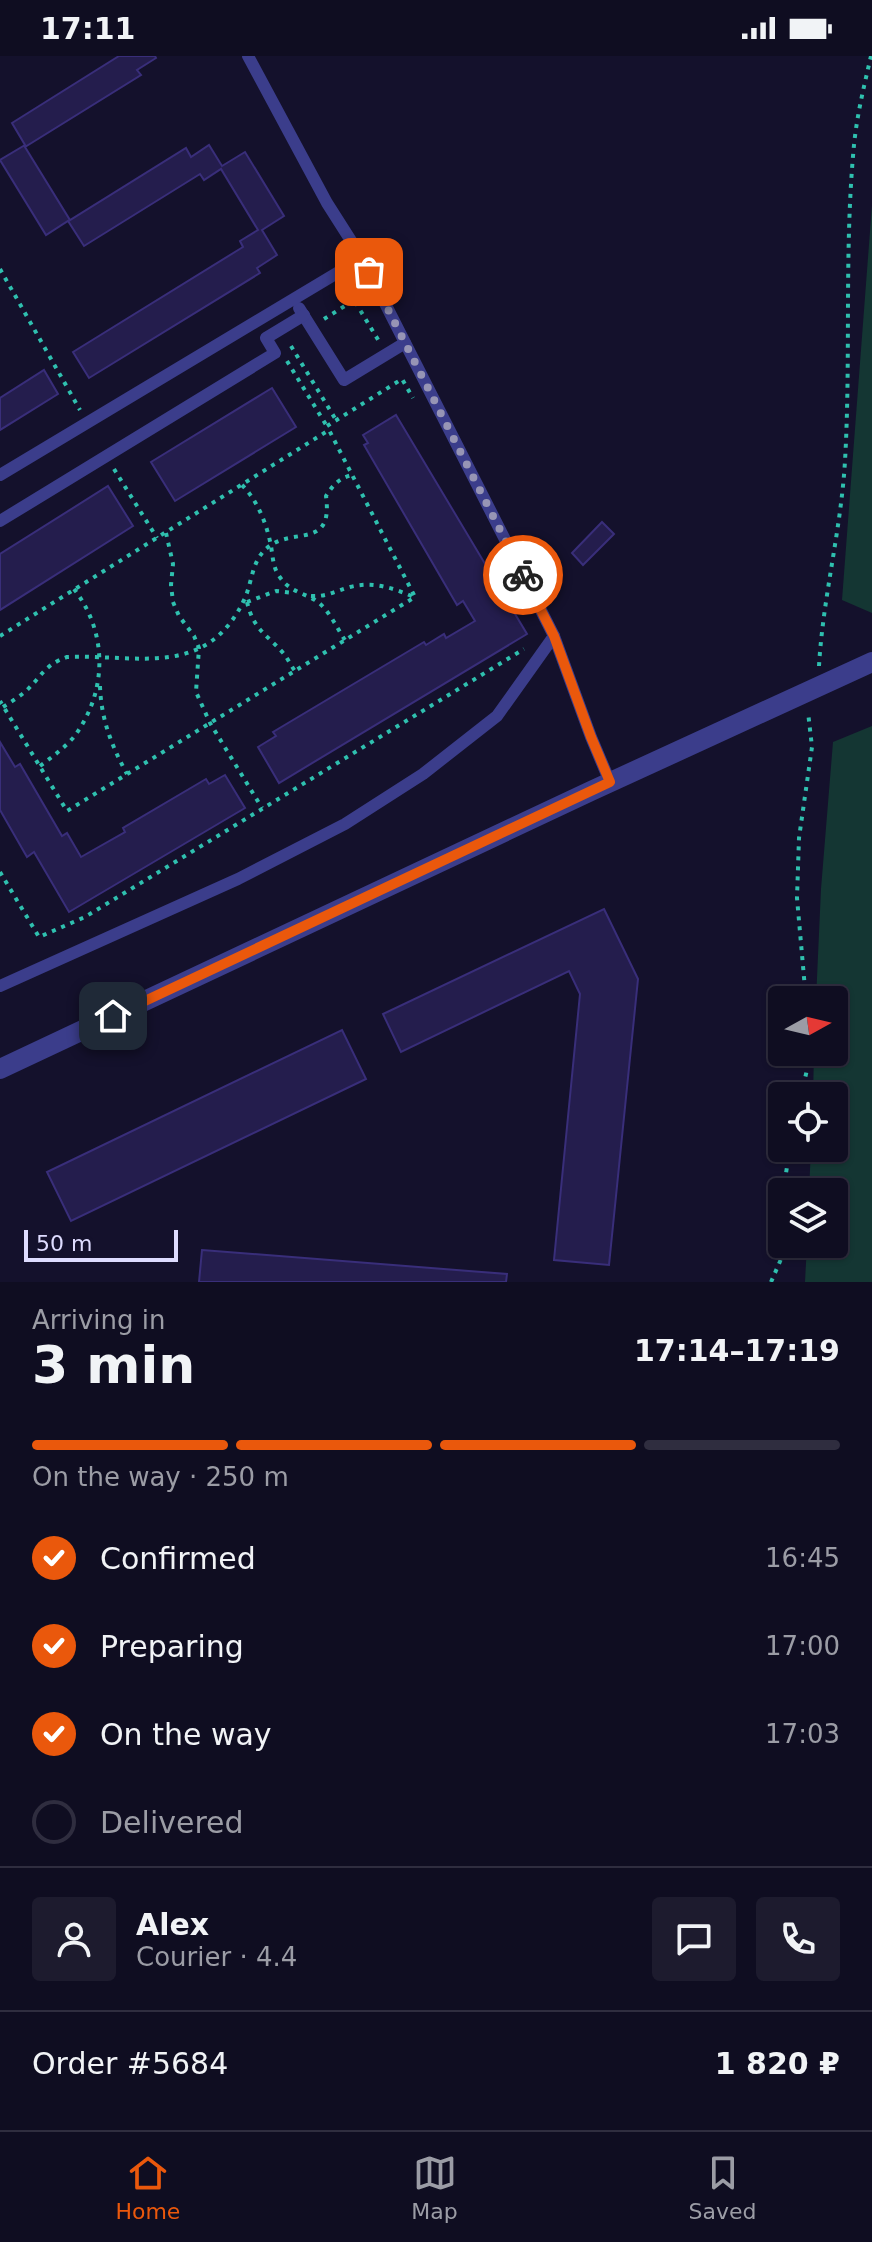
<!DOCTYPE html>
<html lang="en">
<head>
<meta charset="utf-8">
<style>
  body { margin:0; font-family:"DejaVu Sans",sans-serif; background:#1d1b2e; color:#f1f3f6; height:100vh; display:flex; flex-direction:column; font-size:30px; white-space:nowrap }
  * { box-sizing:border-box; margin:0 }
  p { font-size:26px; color:#9b9ca5 }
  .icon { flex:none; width:44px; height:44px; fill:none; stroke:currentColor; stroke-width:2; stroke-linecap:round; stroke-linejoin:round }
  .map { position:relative; height:1226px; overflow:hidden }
  .sheet { display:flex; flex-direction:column; background:#0f0d21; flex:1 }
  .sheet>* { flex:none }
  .needle { width:52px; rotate:82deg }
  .buttons { position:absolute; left:768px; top:930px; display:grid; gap:16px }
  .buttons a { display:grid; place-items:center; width:80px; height:80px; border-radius:8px; background:#0f0d21; box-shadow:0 2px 6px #0004,0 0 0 2px #2f2d3f; font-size:40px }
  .scale { position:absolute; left:24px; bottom:20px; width:154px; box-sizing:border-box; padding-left:8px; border:4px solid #dedcff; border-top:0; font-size:22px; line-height:28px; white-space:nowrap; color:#dedcff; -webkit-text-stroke:6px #14112c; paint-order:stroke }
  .pin { position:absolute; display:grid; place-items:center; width:68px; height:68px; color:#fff; margin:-34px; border-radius:16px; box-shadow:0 4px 12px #0006 }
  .courier { position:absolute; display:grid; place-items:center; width:80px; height:80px; margin:-40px; border:6px solid #ea580c; border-radius:50%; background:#fff; color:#222; box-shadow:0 2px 10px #0007 }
  .summary em { font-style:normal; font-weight:700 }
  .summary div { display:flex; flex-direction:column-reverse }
  .summary { display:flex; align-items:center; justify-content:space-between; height:136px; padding:0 32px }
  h1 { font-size:52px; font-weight:700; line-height:60px }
  .bar { display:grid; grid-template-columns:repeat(4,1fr); gap:12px 8px; align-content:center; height:96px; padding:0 32px }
  .bar i { height:10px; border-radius:6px; background:#2f2d3f }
  .bar .active { background:#ea580c }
  .bar p { grid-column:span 4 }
  .line { display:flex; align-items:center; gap:20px; padding:0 32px; border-top:2px solid #2f2d3f }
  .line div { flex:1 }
  .round { display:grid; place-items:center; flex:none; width:84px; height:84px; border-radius:8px; background:#1d1b2e }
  ol { padding:0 32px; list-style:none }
  li { display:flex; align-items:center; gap:24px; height:88px }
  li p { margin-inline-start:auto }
  li .icon { padding:8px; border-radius:50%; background:#ea580c; color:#fff; stroke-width:4 }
  li:last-child { color:#9b9ca5 }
  li i { width:44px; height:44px; border:4px solid #2f2d3f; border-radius:50% }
  .status { display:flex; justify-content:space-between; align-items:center; height:56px; padding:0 40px; background:#0f0d21; direction:ltr }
  .status svg { height:22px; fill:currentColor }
  .tab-bar { display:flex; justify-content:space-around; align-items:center; height:112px; border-top:2px solid #2f2d3f; background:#0f0d21; font-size:22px; color:#9b9ca5 }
  .tab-bar a { display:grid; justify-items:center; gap:4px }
  .tab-bar .active { color:#ea580c }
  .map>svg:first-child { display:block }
  .green { fill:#143633 }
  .building { fill:#241d4d; stroke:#392e7a; stroke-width:2 }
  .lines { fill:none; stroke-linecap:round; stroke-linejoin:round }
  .path { stroke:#2fc0af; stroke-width:4; stroke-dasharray:4 6; stroke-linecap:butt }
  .service { stroke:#3b3d8b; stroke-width:12 }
  .tertiary { stroke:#3b3d8b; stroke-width:20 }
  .done { stroke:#9795b5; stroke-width:8; stroke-dasharray:0 14.4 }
  .route { stroke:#ea580c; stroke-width:10 }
</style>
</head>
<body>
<div class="status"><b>17:11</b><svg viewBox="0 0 49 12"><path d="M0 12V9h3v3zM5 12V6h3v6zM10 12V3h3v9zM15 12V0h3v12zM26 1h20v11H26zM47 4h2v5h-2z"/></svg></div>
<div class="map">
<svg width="872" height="1226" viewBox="0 0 872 1226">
  <rect width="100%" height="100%" fill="#14112c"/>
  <g class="green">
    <path d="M872 149V557L842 544Z"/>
    <path d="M872 670V1226H805L807 1188H834V1136H809L811 1092H834V1040H813L814 996H834V944H816L821 833 833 686Z"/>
  </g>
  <g class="building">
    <path d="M119 0H155L156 2 137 14 141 19 25 91 70 164 186 92 191 101 209 89 222 110 245 96 284 160 262 174 277 199 257 212 260 217 89 322 73 296 243 191 240 185 258 174 221 113 204 124 200 118 84 190 68 165 46 179 0 104 25 89 12 67Z"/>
    <path d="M44 314 58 338 0 374V342Z"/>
    <path d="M272 332 296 371 175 445 151 406Z"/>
    <path d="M396 359 527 578 279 727 258 691 276 680 273 676 424 586 426 589 444 578 446 582 475 565 463 545 457 549 364 389 368 387 363 379Z"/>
    <path d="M108 430 133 470 0 554V498Z"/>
    <path d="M602 466 614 478 583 509 572 497Z"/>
    <path d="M0 686 15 711 20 708 62 780 67 777 81 801 125 776 123 772 206 723 209 728 225 719 245 752 69 856 34 796 27 801 0 754Z"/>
    <path d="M604 853 638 923 609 1209 554 1204 580 938 569 915 401 996 383 958Z"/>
    <path d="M342 974 366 1023 71 1165 47 1116Z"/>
    <path d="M202 1194 507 1218 506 1226H199Z"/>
  </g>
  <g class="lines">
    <g class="path">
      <path d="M0 213 80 354"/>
      <path d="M345 229 380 287"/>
      <path d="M324 263 364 238"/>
      <path d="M291 290 336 364"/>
      <path d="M287 305 328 372"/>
      <path d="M327 370 402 323 413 342"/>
      <path d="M114 413 157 482"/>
      <path d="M242 429C258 445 267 469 271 490 273 502 273 511 279 520 289 535 301 536 315 544 329 553 336 571 345 584"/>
      <path d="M166 477 173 508 171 529 173 546 179 560 194 580 199 592 196 636 210 667 262 752"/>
      <path d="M311 540C326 541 336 535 350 531 373 525 393 532 414 541"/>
      <path d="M247 546 276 535 294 537"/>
      <path d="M247 546C254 575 267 578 284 598 288 603 291 610 295 615"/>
      <path d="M0 580 329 374 415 541 67 755 0 645"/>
      <path d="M819 610C823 541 841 474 845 405 851 300 844 194 854 89 857 59 864 30 871 0"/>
      <path d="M100 630C101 662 111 689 127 718"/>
      <path d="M3 651C11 646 19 641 26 635 42 620 44 609 67 601 138 598 207 624 245 542 253 523 252 501 271 489 297 472 333 492 326 440 333 429 339 422 352 419"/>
      <path d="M40 710C52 701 63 693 73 682 107 638 109 578 74 533"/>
      <path d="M0 816 39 881 85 861 524 593"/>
      <path d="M806 944 797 842 799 782 812 691 808 656"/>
      <path d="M801 1040 811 996"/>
      <path d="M783 1136 790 1092"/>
      <path d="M771 1226 785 1194V1188"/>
    </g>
    <g class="service">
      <path d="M248 0 327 147 362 202 554 580 591 681 610 726"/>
      <path d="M299 252 344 324 405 287"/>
      <path d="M0 419 362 202"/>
      <path d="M0 465 275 297 266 282 304 259"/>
      <path d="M0 930 238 823 345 768 423 718 497 660 554 580"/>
    </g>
    <path class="tertiary" d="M0 1013 591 735 872 606"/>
  </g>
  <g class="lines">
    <path class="done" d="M369 216 523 519"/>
    <path class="route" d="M113 960 610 726 591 681 554 580 523 519"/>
  </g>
</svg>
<div class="buttons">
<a><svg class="needle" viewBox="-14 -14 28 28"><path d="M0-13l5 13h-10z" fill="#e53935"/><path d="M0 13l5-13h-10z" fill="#9b9ca5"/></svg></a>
<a><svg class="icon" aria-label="locate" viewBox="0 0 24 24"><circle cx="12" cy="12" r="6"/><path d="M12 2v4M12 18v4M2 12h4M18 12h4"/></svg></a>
<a><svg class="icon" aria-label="layers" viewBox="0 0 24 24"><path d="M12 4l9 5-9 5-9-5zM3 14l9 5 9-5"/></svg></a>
</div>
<div class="scale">50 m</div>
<div class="pin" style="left:369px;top:216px;background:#ea580c"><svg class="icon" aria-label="bag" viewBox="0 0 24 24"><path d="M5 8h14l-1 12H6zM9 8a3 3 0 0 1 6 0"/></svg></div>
<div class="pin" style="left:113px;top:960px;background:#1f2937"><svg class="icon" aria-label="home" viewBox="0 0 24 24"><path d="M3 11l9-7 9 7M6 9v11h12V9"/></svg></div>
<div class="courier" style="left:523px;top:519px"><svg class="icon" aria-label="bike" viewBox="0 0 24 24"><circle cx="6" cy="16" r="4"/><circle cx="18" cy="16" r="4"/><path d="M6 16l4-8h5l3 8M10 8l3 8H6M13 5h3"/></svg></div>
</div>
<section class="sheet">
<div class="summary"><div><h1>3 min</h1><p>Arriving in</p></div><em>17:14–17:19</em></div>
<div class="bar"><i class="active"></i><i class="active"></i><i class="active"></i><i></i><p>On the way · 250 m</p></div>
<ol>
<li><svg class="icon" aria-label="check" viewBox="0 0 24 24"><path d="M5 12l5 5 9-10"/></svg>Confirmed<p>16:45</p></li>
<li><svg class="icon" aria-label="check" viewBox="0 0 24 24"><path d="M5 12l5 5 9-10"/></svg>Preparing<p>17:00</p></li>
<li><svg class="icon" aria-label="check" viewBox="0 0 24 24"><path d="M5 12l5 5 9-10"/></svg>On the way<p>17:03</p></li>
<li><i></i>Delivered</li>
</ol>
<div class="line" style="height:144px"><a class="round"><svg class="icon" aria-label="person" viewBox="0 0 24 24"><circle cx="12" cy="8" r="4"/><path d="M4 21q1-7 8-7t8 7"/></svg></a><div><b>Alex</b><p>Courier · 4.4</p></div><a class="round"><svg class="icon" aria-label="chat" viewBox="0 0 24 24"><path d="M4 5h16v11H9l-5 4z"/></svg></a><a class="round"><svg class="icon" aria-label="phone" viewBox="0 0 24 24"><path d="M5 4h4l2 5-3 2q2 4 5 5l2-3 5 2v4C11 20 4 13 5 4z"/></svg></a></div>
<div class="line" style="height:104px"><div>Order #5684</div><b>1 820 ₽</b></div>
</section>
<nav class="tab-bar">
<a class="active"><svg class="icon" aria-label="home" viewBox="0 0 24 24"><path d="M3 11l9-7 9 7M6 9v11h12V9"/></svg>Home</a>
<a><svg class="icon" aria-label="map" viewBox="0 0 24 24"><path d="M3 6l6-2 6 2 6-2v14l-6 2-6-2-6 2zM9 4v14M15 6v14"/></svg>Map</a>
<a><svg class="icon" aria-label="saved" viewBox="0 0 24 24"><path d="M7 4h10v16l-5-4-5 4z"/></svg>Saved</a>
</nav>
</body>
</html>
